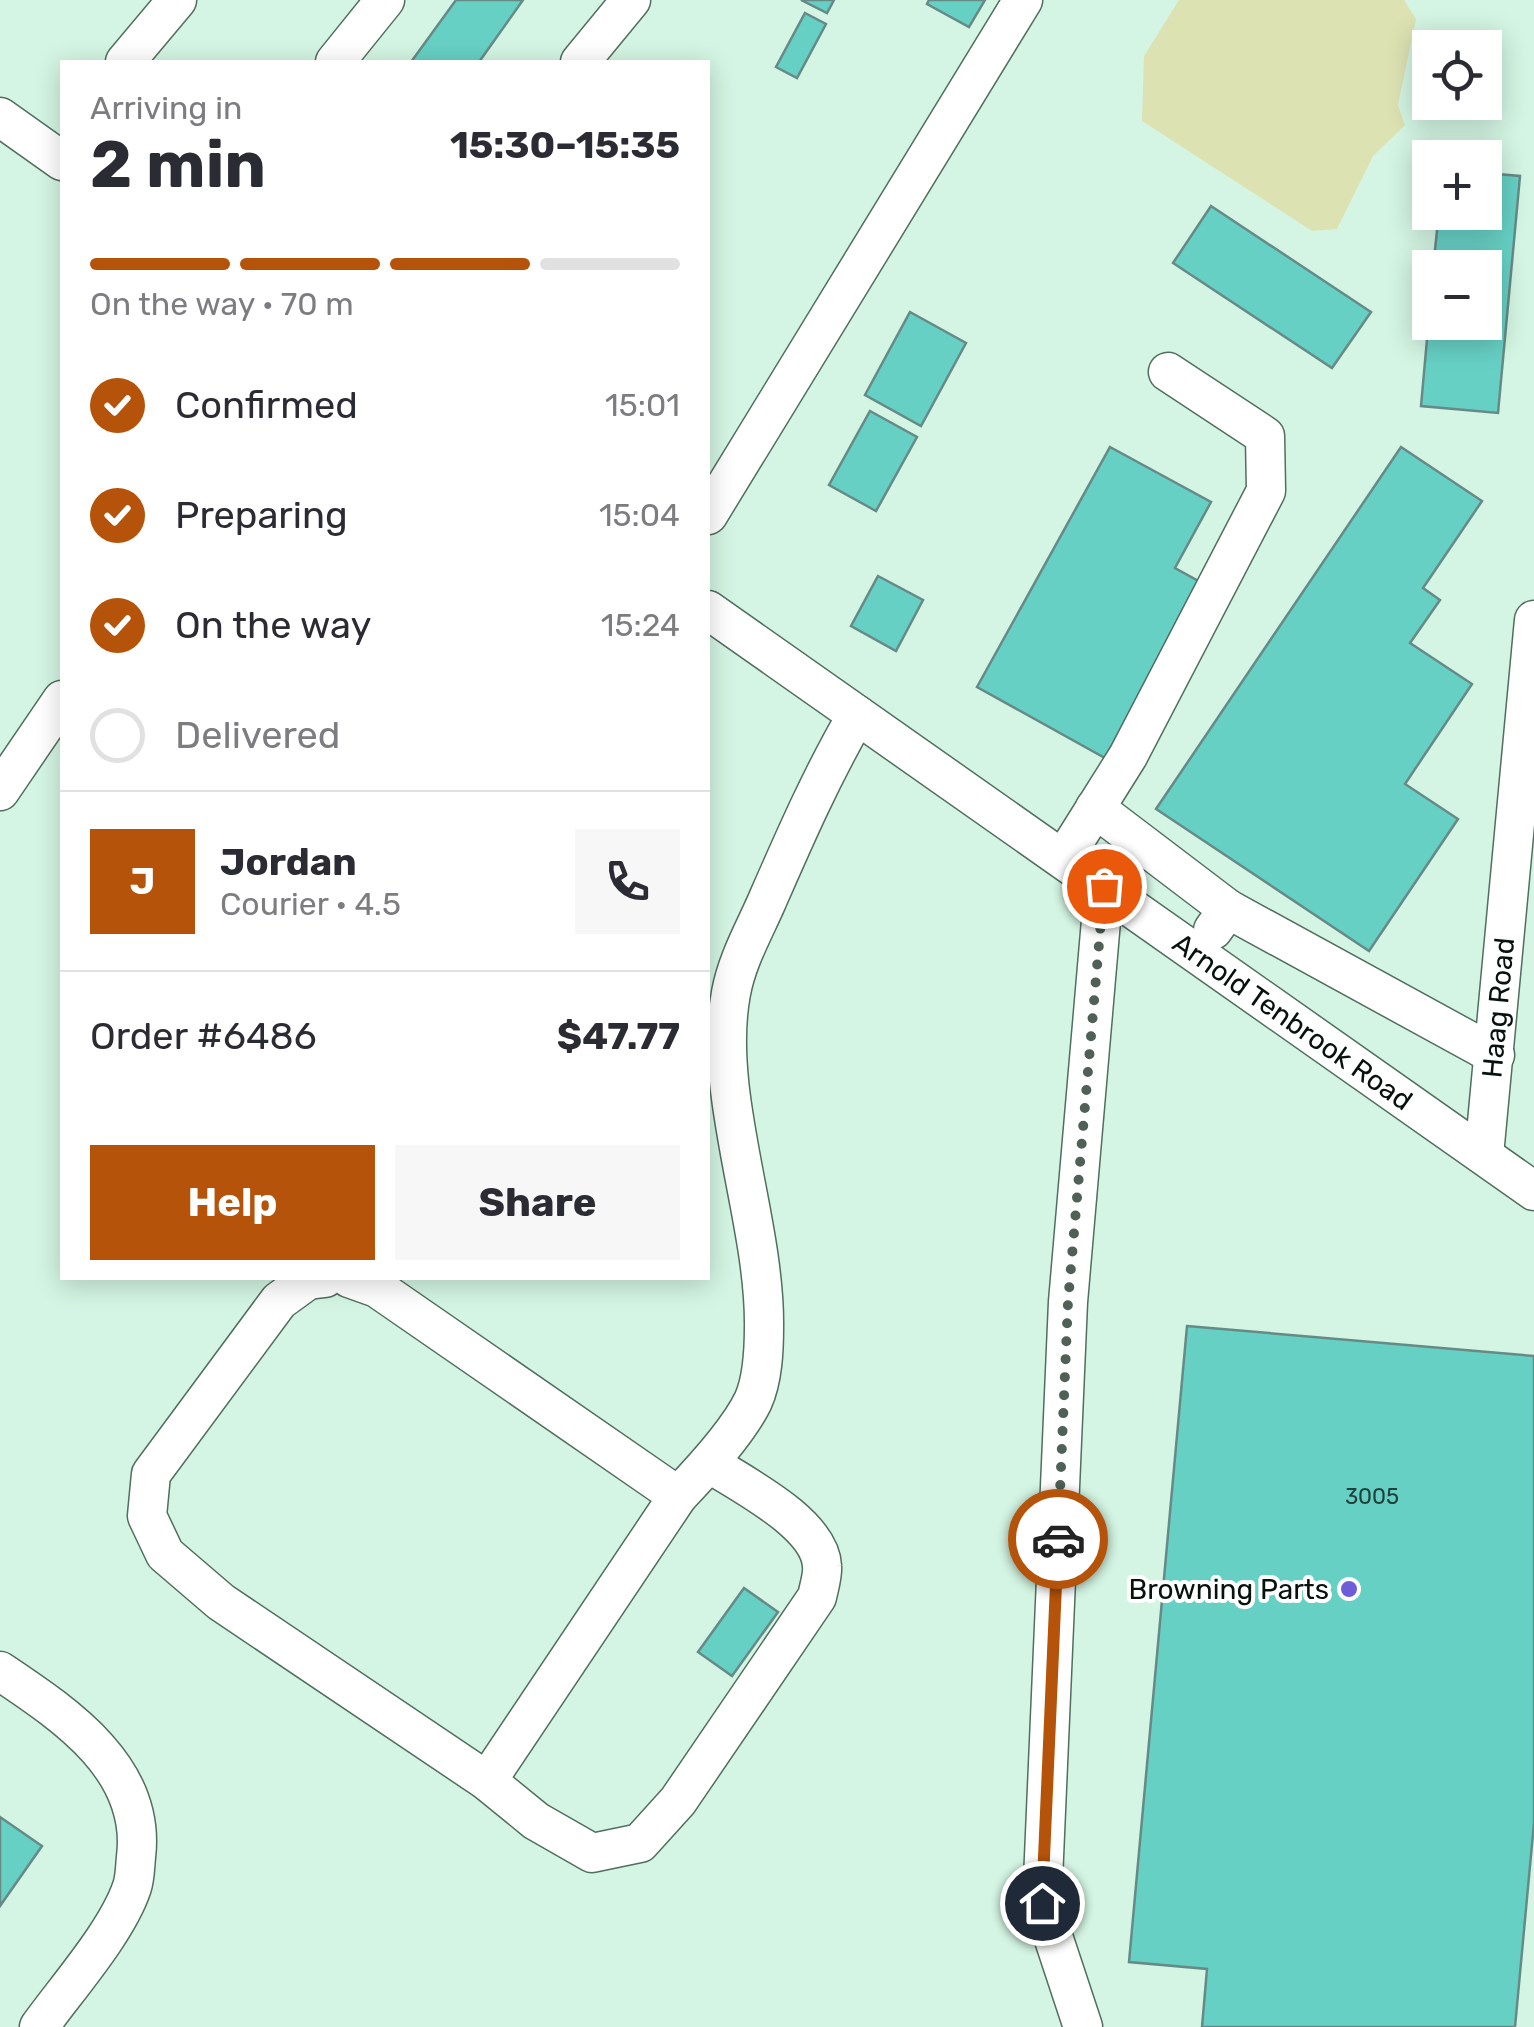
<!DOCTYPE html>
<html lang="en">
<head>
<meta charset="utf-8">
<style>
  body { margin:0; font-family:Rubik,sans-serif; background:#f7f7f7; color:#2b2b33; height:100vh; display:flex; flex-direction:column; font-size:38px; white-space:nowrap }
  * { box-sizing:border-box; margin:0 }
  p { font-size:32px; color:#7c7c81 }
  .icon { flex:none; width:55px; height:55px; fill:none; stroke:currentColor; stroke-width:2; stroke-linecap:round; stroke-linejoin:round }
  .map { position:relative; flex:1; overflow:hidden }
  .side { position:absolute; left:60px; top:60px; width:650px; height:1220px; display:flex; flex-direction:column; background:#fff; border-radius:0px; box-shadow:0 5px 25px #0003 }
  .side>* { flex:none }
  .fabs { position:absolute; left:1412px; top:30px; display:grid; gap:20px }
  .fabs a { display:grid; place-items:center; width:90px; height:90px; border-radius:0px; background:#fff; box-shadow:0 5px 25px #0003; font-size:50px }
  .pin { position:absolute; display:grid; place-items:center; width:85px; height:85px; color:#fff; margin:-42px; border:5px solid #fff; border-radius:50%; box-shadow:0 2px 10px #0007 }
  .courier { position:absolute; display:grid; place-items:center; width:100px; height:100px; margin:-50px; border:8px solid #b45309; border-radius:50%; background:#fff; color:#222; box-shadow:0 2px 12px #0007 }
  .headline em { font-style:normal; font-weight:700 }
  .headline div { display:flex; flex-direction:column-reverse }
  .headline { display:flex; align-items:center; justify-content:space-between; height:170px; padding:0 30px }
  h1 { font-size:65px; font-weight:700; line-height:75px }
  .bar { display:grid; grid-template-columns:repeat(4,1fr); gap:15px 10px; align-content:center; height:120px; padding:0 30px }
  .bar i { height:12px; border-radius:8px; background:#e1e1e2 }
  .bar .current { background:#b45309 }
  .bar p { grid-column:span 4 }
  .line { display:flex; align-items:center; gap:25px; padding:0 30px; border-top:2px solid #e1e1e2 }
  .line div { flex:1 }
  .round { display:grid; place-items:center; flex:none; width:105px; height:105px; border-radius:0px; background:#f7f7f7 }
  ol { padding:0 30px; list-style:none }
  li { display:flex; align-items:center; gap:30px; height:110px }
  li p { margin-inline-start:auto }
  li .icon { padding:10px; border-radius:50%; background:#b45309; color:#fff; stroke-width:4 }
  li:last-child { color:#7c7c81 }
  li i { width:55px; height:55px; border:5px solid #e1e1e2; border-radius:50% }
  .primary-button { display:flex; gap:20px; margin-top:auto; padding:20px 30px }
  .primary-button a { flex:1; height:115px; border-radius:0px; background:#b45309; color:#fff; font-size:40px; font-weight:700; line-height:115px; text-align:center }
  .primary-button a+a { background:#f7f7f7; color:#2b2b33 }
  .map>svg:first-child { display:block }
  .green { fill:#dde2b3 }
  .building { fill:#67d0c5; stroke:#668a86; stroke-width:2.5 }
  .lines { fill:none; stroke-linecap:round; stroke-linejoin:round }
  .minor-casing { stroke:#516e5f; stroke-width:41 }
  .minor { stroke:#fff; stroke-width:38 }
  .done { stroke:#4f6157; stroke-width:10; stroke-dasharray:0 18 }
  .route { stroke:#b45309; stroke-width:12 }
  .poi-dot { fill:#6d5ed8; stroke:#fff; stroke-width:4 }
  .labels { text-anchor:middle; stroke-width:8; stroke-linejoin:round; paint-order:stroke }
  .number-label { font-size:22px; fill:#1f423a }
  .street-label { font-size:28px; fill:#07120c; stroke:#fff }
  .poi-label { font-size:28px; fill:#07120c; stroke:#fff; text-anchor:end }
</style>
</head>
<body>
<div class="map">
<svg width="1534" height="2027" viewBox="0 0 1534 2027">
  <rect width="100%" height="100%" fill="#d4f5e3"/>
  <path class="green" d="M1179 0H1404L1416 19 1398 105 1405 125 1373 156 1337 229 1312 231 1142 121 1144 56Z"/>
  <g class="building">
    <path d="M456 0H523L479 62H411Z"/>
    <path d="M801 0H834L827 13Z"/>
    <path d="M929 0H985L969 27 927 4Z"/>
    <path d="M805 13 826 24 797 78 776 67Z"/>
    <path d="M1485 173 1520 176 1498 413 1421 406 1430 306V322H1485V268H1433L1439 212H1485Z"/>
    <path d="M1211 206 1371 312 1332 368 1173 263Z"/>
    <path d="M910 312 966 343 921 426 865 395Z"/>
    <path d="M870 411 917 437 876 511 829 485Z"/>
    <path d="M1110 447 1211 502 1175 568 1202 583 1105 758 977 687Z"/>
    <path d="M1401 447 1482 501 1423 588 1440 600 1410 643 1472 684 1405 784 1458 819 1369 951 1156 809Z"/>
    <path d="M878 576 923 600 896 651 851 626Z"/>
    <path d="M1187 1326 1534 1356V1823L1515 2027H1202L1207 1969 1129 1962Z"/>
    <path d="M744 1588 778 1612 732 1676 698 1652Z"/>
    <path d="M0 1817 42 1846 0 1906Z"/>
  </g>
  <g class="lines">
    <g class="minor-casing">
      <g id="minor">
        <path d="M125 62 177 0"/>
        <path d="M335 62 385 0"/>
        <path d="M580 62 631 0"/>
        <path d="M0 117 62 161"/>
        <path d="M708 515 1023 0"/>
        <path id="s1" d="M708 610 1534 1191"/>
        <path d="M0 791 62 700"/>
        <path d="M1095 808 1228 909 1213 930"/>
        <path d="M1064 858 1128 756 1266 491 1265 436 1168 372"/>
        <path d="M1228 909 1495 1055"/>
        <path id="s2" d="M1484 1155 1534 620"/>
        <path d="M325 1278 308 1280 279 1301 151 1474 147 1516 165 1554 221 1602 487 1781 536 1821 592 1853 640 1843 678 1801 817 1597C819 1587 823 1575 822 1566 820 1523 741 1484 709 1463"/>
        <path d="M349 1278 377 1288 678 1496"/>
        <path d="M0 1671C64 1714 147 1768 136 1857 135 1867 135 1878 132 1887 117 1932 67 1988 39 2027"/>
        <path d="M487 1781 678 1496C702 1471 738 1432 753 1401 763 1379 764 1349 764 1326 765 1220 712 1094 731 993 737 960 754 931 767 901 795 837 822 775 857 715"/>
        <path d="M1083 2027 1042 1903 1068 1302 1104 886"/>
      </g>
    </g>
    <use href="#minor" class="minor"/>
  </g>
  <g class="lines">
    <path class="done" d="M1058 1539 1068 1302 1104 886"/>
    <path class="route" d="M1042 1903 1058 1539"/>
  </g>
  <circle class="poi-dot" cx="1349" cy="1589" r="10"/>
  <g class="labels">
    <g class="number-label">
      <text x="1372" y="1504">3005</text>
    </g>
    <g class="street-label">
      <text dy="10" stroke="none"><textPath href="#s2" startOffset="148">Haag Road</textPath></text>
      <text dy="10" stroke="none"><textPath href="#s1" startOffset="715">Arnold Tenbrook Road</textPath></text>
    </g>
    <g class="poi-label">
      <text x="1329" y="1599">Browning Parts</text>
    </g>
  </g>
</svg>
<div class="fabs">
<a><svg class="icon" aria-label="locate" viewBox="0 0 24 24"><circle cx="12" cy="12" r="6"/><path d="M12 2v4M12 18v4M2 12h4M18 12h4"/></svg></a>
<a>+</a>
<a>−</a>
</div>
<div class="pin" style="left:1104px;top:886px;background:#ea580c"><svg class="icon" aria-label="bag" viewBox="0 0 24 24"><path d="M5 8h14l-1 12H6zM9 8a3 3 0 0 1 6 0"/></svg></div>
<div class="pin" style="left:1042px;top:1903px;background:#1f2937"><svg class="icon" aria-label="home" viewBox="0 0 24 24"><path d="M3 11l9-7 9 7M6 9v11h12V9"/></svg></div>
<div class="courier" style="left:1058px;top:1539px"><svg class="icon" aria-label="car" viewBox="0 0 24 24"><path d="M5 17H2v-5l4-1 3-4h7l3 4 3 1v5h-3M9 17h6M6 11h13"/><circle cx="7" cy="17" r="2"/><circle cx="17" cy="17" r="2"/></svg></div>
<section class="side">
<div class="headline"><div><h1>2 min</h1><p>Arriving in</p></div><em>15:30–15:35</em></div>
<div class="bar"><i class="current"></i><i class="current"></i><i class="current"></i><i></i><p>On the way · 70 m</p></div>
<ol>
<li><svg class="icon" aria-label="check" viewBox="0 0 24 24"><path d="M5 12l5 5 9-10"/></svg>Confirmed<p>15:01</p></li>
<li><svg class="icon" aria-label="check" viewBox="0 0 24 24"><path d="M5 12l5 5 9-10"/></svg>Preparing<p>15:04</p></li>
<li><svg class="icon" aria-label="check" viewBox="0 0 24 24"><path d="M5 12l5 5 9-10"/></svg>On the way<p>15:24</p></li>
<li><i></i>Delivered</li>
</ol>
<div class="line" style="height:180px"><b class="round" style="background:#b45309;color:#fff">J</b><div><b>Jordan</b><p>Courier · 4.5</p></div><a class="round"><svg class="icon" aria-label="phone" viewBox="0 0 24 24"><path d="M5 4h4l2 5-3 2q2 4 5 5l2-3 5 2v4C11 20 4 13 5 4z"/></svg></a></div>
<div class="line" style="height:130px"><div>Order #6486</div><b>$47.77</b></div>
<div class="primary-button"><a>Help</a><a>Share</a></div>
</section>
</div>
</body>
</html>
